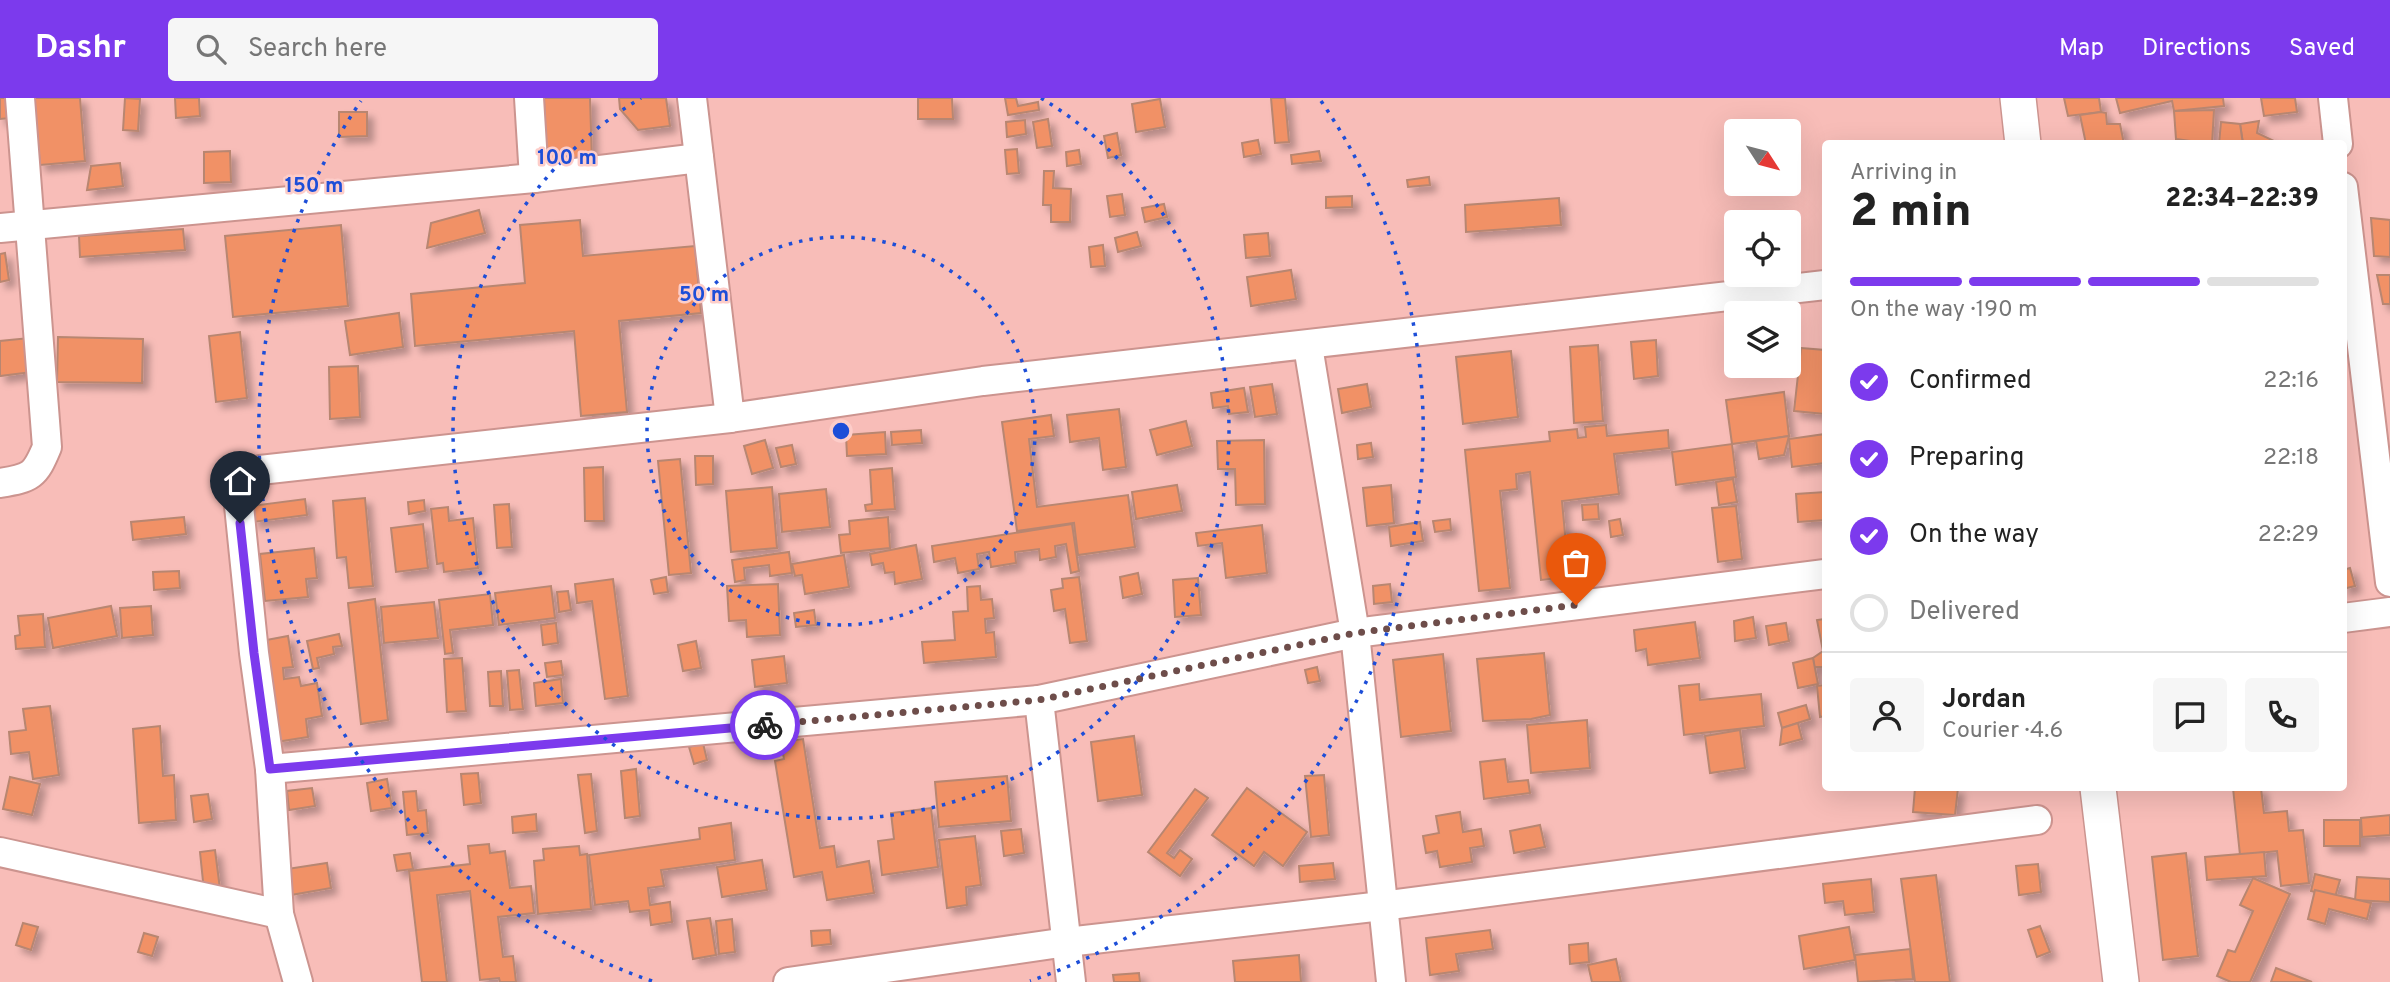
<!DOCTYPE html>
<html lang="en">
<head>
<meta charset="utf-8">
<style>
  body { margin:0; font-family:Overpass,sans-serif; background:#f6f6f6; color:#222; height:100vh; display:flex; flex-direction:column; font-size:26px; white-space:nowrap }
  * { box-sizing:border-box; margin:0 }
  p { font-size:23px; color:#767676 }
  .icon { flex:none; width:38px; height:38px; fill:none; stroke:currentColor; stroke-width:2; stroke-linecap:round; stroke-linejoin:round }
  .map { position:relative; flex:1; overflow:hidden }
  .panel { position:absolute; left:1822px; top:42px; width:525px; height:651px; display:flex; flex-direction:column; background:#fff; border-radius:7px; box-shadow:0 7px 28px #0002 }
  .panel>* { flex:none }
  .needle { width:46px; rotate:126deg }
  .buttons { position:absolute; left:1724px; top:21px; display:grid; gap:14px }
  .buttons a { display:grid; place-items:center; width:77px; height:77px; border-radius:7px; background:#fff; box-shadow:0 7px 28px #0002; font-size:35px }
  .pin { position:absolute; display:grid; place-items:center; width:60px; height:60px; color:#fff; margin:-72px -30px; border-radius:50% 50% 50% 0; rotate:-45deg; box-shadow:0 0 7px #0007 }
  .pin .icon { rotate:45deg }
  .courier { position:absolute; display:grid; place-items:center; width:70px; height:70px; margin:-35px; border:5px solid #7c3aed; border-radius:50%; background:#fff; color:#222; box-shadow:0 2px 9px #0007 }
  .headline em { font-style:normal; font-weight:800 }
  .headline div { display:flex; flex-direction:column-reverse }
  .headline { display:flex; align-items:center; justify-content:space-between; height:119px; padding:0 28px }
  h1 { font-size:46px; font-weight:800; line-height:52px }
  .bar { display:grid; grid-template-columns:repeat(4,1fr); gap:10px 7px; align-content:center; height:84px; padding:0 28px }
  .bar i { height:9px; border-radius:5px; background:#e0e0e0 }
  .bar .current { background:#7c3aed }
  .bar p { grid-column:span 4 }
  .line { display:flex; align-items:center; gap:18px; padding:0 28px; border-top:2px solid #e0e0e0 }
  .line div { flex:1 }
  .round { display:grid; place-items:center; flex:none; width:74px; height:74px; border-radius:7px; background:#f6f6f6 }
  ol { padding:0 28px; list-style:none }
  li { display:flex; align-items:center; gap:21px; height:77px }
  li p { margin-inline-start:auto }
  li .icon { padding:7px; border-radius:50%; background:#7c3aed; color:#fff; stroke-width:4 }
  li:last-child { color:#767676 }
  li i { width:38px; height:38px; border:4px solid #e0e0e0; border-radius:50% }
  header { display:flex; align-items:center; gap:42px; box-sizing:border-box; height:98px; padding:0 35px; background:#7c3aed; color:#fff }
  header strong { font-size:33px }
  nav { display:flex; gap:38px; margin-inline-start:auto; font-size:24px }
  .search { width:490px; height:63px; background:#f6f6f6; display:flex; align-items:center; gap:18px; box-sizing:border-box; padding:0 24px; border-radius:7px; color:#767676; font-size:26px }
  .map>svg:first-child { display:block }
  .building { fill:#f19166; stroke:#b88671; stroke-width:2; filter:url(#shadow) }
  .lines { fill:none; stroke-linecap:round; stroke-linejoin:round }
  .minor-casing { stroke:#cc948f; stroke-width:32 }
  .tertiary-casing { stroke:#cc948f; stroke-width:38 }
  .minor { stroke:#fff; stroke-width:28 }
  .tertiary { stroke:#fff; stroke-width:35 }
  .done { stroke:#6e4d4a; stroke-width:7; stroke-dasharray:0 12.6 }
  .route { stroke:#7c3aed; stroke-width:9 }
  .ring { fill:none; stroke:#1d4ed8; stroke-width:3.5; stroke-dasharray:3.5 7 }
  .centre { fill:#1d4ed8; stroke:#fdcdc9; stroke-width:3.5 }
  .ring-label { font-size:21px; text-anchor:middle; font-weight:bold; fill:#1d4ed8; stroke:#fdcdc9; stroke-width:5; stroke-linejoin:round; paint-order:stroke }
</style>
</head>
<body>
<header>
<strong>Dashr</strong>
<div class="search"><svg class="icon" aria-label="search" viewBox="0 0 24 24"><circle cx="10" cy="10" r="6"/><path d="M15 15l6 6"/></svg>Search here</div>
<nav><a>Map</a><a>Directions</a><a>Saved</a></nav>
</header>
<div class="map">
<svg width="2390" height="884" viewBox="0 0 2390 884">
  <defs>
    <filter id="shadow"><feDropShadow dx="6" dy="6" stdDeviation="3.5" flood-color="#0004"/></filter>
  </defs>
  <rect width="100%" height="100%" fill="#f8bdb8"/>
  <g class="building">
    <path d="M0 0H8L10 20 0 21Z"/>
    <path d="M34 0H80L85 63 40 67Z"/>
    <path d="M125 0 140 1 138 33 123 32Z"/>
    <path d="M175 0H199L200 18 176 20Z"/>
    <path d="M544 0H590L592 64 546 65Z"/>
    <path d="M619 0H666L670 28 638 32 620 11Z"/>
    <path d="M918 0H952L953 21H918Z"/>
    <path d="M1005 0H1016L1018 8 1038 4 1039 12 1008 17Z"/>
    <path d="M1271 0H1285L1289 44 1275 45Z"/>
    <path d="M2064 0H2099L2101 14 2068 18Z"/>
    <path d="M2116 0H2223L2224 8 2174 13 2172 3 2120 15Z"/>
    <path d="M2261 0H2295L2297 14 2264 18Z"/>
    <path d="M1160 1 1165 29 1136 34 1132 6Z"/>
    <path d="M2214 12 2212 46 2176 41 2174 13Z"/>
    <path d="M339 14H367V38L339 39Z"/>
    <path d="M2101 14 2106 15 2107 26H2120L2124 46H2086L2080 17Z"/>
    <path d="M1048 21 1052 48 1037 50 1033 24Z"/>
    <path d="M1025 22 1026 36 1007 39 1006 24Z"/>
    <path d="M2259 23 2257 35 2274 43 2273 46H2243L2240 26Z"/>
    <path d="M2221 24 2240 26 2243 46H2219Z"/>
    <path d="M1117 35 1121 57 1108 60 1104 38Z"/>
    <path d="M1258 42 1261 56 1244 59 1242 45Z"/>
    <path d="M1017 51 1019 75 1007 76 1005 52Z"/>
    <path d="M1079 52 1081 66 1067 68 1066 54Z"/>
    <path d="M230 53 231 84 204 85V54Z"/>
    <path d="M1319 53 1321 63 1292 66 1291 57Z"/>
    <path d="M120 65 123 88 87 92 91 68Z"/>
    <path d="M1044 73H1054L1053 90 1071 91 1070 124H1051V107H1043Z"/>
    <path d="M1429 79 1430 87 1408 89 1407 82Z"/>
    <path d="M1122 96 1125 117 1110 119 1107 98Z"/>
    <path d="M1352 98V109L1326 110V99Z"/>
    <path d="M1559 100 1561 127 1466 134 1465 107Z"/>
    <path d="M1164 106 1167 119 1145 124 1142 110Z"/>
    <path d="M479 112 485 135 427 150 431 125Z"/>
    <path d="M2371 120 2390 122V159L2374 158Z"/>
    <path d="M580 122 583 158 695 148 701 215 619 223 627 314 581 318 574 233 415 248 411 196 525 185 520 127Z"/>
    <path d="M341 127 348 208 233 219 225 138Z"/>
    <path d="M183 131 185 152 80 159 79 138Z"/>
    <path d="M1137 134 1141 148 1118 154 1115 140Z"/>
    <path d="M1268 135 1270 158 1246 160 1244 137Z"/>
    <path d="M1103 147 1105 168 1091 169 1089 149Z"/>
    <path d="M5 155 9 182 0 184V156Z"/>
    <path d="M1291 172 1296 201 1251 208 1247 179Z"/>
    <path d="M2377 177H2390V206H2383Z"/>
    <path d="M399 215 403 249 350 257 345 223Z"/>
    <path d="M240 234 247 300 216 304 209 238Z"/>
    <path d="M58 239 143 241 142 285 57 284Z"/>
    <path d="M29 240 32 274 0 278V243Z"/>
    <path d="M1656 242 1658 278 1634 281 1631 244Z"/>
    <path d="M1598 247 1603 323 1574 325 1570 249Z"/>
    <path d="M1801 250 1825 252V316L1794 313Z"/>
    <path d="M1511 253 1518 319 1463 326 1456 259Z"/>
    <path d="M358 268 360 319 330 321 329 269Z"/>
    <path d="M1272 286 1277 316 1255 319 1250 289Z"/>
    <path d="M1367 286 1371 309 1342 315 1338 291Z"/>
    <path d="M1244 290 1248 314 1229 316 1228 308 1213 310 1211 295Z"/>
    <path d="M1784 294 1789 338 1732 346 1726 302Z"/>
    <path d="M1119 311 1126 369 1103 372 1099 340 1070 344 1067 317Z"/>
    <path d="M1051 317 1054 338 1029 341 1037 409 1128 397 1135 449 1078 457 1074 425 1017 433 1002 324Z"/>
    <path d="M1186 323 1192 348 1157 357 1150 332Z"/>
    <path d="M1606 327 1607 338 1668 332 1669 350 1614 356 1619 396 1562 403 1569 479 1541 482 1530 374 1516 376 1517 391 1500 393 1510 490 1479 493 1465 352 1550 343 1549 334 1577 331 1578 340 1586 339 1585 329Z"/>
    <path d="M921 332 922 345 892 347 891 334Z"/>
    <path d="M885 334 886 356 847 358 846 337Z"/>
    <path d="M1825 336V365L1792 369 1789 341Z"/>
    <path d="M1789 338 1784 357 1759 361 1756 343Z"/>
    <path d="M765 342 773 370 752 376 744 348Z"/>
    <path d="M1264 342 1265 406 1236 407 1235 371H1218L1217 343Z"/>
    <path d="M1371 345 1373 359 1358 361 1357 347Z"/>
    <path d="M1732 346 1736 379 1676 387 1672 354Z"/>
    <path d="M792 347 796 366 781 369 776 350Z"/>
    <path d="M695 358H713V386L696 387Z"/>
    <path d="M680 361 691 475 669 477 658 363Z"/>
    <path d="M603 369 604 423H585L584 370Z"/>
    <path d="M892 370 895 411 866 413 865 407 872 406 870 372Z"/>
    <path d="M1733 381 1737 404 1719 407 1716 384Z"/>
    <path d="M1177 387 1182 413 1136 421 1132 394Z"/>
    <path d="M1391 387 1394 425 1367 428 1363 390Z"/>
    <path d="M772 389 777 450 731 454 726 393Z"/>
    <path d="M826 391 830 429 782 434 779 396Z"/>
    <path d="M1825 394V422L1798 424 1796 396Z"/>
    <path d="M365 400 373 488 349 490 346 459 337 460 333 403Z"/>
    <path d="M305 401 307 417 253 424 251 408Z"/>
    <path d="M424 402 425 413 409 416 408 404Z"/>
    <path d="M509 406 512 449 497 450 494 407Z"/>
    <path d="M1598 406 1599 421 1583 422 1582 407Z"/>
    <path d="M1736 408 1742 461 1718 464 1712 410Z"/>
    <path d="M448 409 449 423 473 420 478 470 444 474 443 465 437 466 431 411Z"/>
    <path d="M184 419 186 436 133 442 131 424Z"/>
    <path d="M888 419 890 450 841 455 839 437 850 436 849 423Z"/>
    <path d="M1450 421 1451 432 1435 434 1433 423Z"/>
    <path d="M1620 421 1623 437 1611 439 1609 423Z"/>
    <path d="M1420 424 1423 443 1391 448 1389 429Z"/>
    <path d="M423 426 428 470 396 474 391 430Z"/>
    <path d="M1072 426 1079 473 1071 475 1066 446 1055 448 1056 459 1040 462 1039 451 1015 454 1016 465 991 469 989 454 977 456 979 471 958 475 955 460 934 464 932 448Z"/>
    <path d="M1262 427 1267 475 1226 480 1222 445 1198 448 1196 435Z"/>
    <path d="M916 447 922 481 895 486 894 474 885 475 883 465 872 467 870 456Z"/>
    <path d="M314 450 317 480 306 481 308 499 265 503 260 456Z"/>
    <path d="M789 454 792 475 770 478 769 467 744 470 745 482 735 484 732 462Z"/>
    <path d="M844 457 849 489 805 496 802 477 795 478 792 466Z"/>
    <path d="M2350 470 2355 488 2343 491V472Z"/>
    <path d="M179 473 180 490 154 492 153 474Z"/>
    <path d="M1138 475 1142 496 1123 500 1120 479Z"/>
    <path d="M666 479 668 494 654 496 651 482Z"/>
    <path d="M1079 479 1087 543 1070 545 1065 511 1054 513 1051 492 1063 490 1062 481Z"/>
    <path d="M1198 480 1201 517 1175 519 1173 482Z"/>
    <path d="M613 481 628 598 605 601 592 503 577 505 575 486Z"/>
    <path d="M778 486 780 537 747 539 746 522 729 523 727 488Z"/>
    <path d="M1390 486 1392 504 1374 506 1373 488Z"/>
    <path d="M551 488 555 520 499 527 495 495Z"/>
    <path d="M980 488 981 502 992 501 994 520 985 521 986 535 994 534 996 559 924 565 922 544 955 542 953 514 968 513 967 489Z"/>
    <path d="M568 493 571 512 559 514 557 494Z"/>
    <path d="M490 496 493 527 450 532 453 555 445 556 439 502Z"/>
    <path d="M375 501 388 622 361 626 348 505Z"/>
    <path d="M434 504 438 540 384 545 381 509Z"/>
    <path d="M111 508 117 538 53 550 48 520Z"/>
    <path d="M151 508 153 537 122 540 120 510Z"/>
    <path d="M814 512 816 527 796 529 794 515Z"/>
    <path d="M43 516 45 549 16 551 15 538 20 537 18 518Z"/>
    <path d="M1753 519 1756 540 1735 543 1734 523Z"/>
    <path d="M1825 521V569H1814L1813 560 1823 553 1817 522Z"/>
    <path d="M1695 524 1700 560 1648 567 1646 551 1636 553 1634 532Z"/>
    <path d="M556 525 558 545 543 547 541 527Z"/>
    <path d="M1786 525 1789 543 1769 547 1766 528Z"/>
    <path d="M339 536 342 548 333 549 334 556 317 560 319 570 313 571 307 543Z"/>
    <path d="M288 538 293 569 283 570 284 581 299 579 301 588 317 585 322 618 306 621 308 639 276 644 261 543Z"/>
    <path d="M696 543 701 570 683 573 678 547Z"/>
    <path d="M1544 555 1550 617 1531 621 1483 623 1477 561Z"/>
    <path d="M1443 556 1451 633 1401 639 1393 562Z"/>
    <path d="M784 558 787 585 755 589 752 562Z"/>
    <path d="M462 560 466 613 447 614 444 561Z"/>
    <path d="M1813 560 1818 586 1798 590 1793 565Z"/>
    <path d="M561 563 563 577 547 579 545 565Z"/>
    <path d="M1317 569 1320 583 1308 585 1305 572Z"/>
    <path d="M519 572 523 611 510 612 507 573Z"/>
    <path d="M501 573 503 608H490L488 574Z"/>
    <path d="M561 581 563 605 536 608 534 585Z"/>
    <path d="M1699 586 1700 602 1761 596 1764 628 1684 637 1679 588Z"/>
    <path d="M1825 587V618L1820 619 1817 588Z"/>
    <path d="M1806 607 1810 621 1782 630 1778 615Z"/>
    <path d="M50 608 59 677 33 681 29 654 11 656 9 634 26 632 23 611Z"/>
    <path d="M1587 622 1590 670 1531 675 1527 627Z"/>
    <path d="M1798 625 1802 641 1780 647 1782 630Z"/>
    <path d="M160 628 163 678 174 677 176 722 139 725 133 631Z"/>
    <path d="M1740 632 1745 670 1710 675 1705 638Z"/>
    <path d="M1134 638 1142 697 1098 703 1091 644Z"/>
    <path d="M803 641 820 750 834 748 837 769 869 763 874 795 827 802 822 774 794 779 775 663 784 661 781 644Z"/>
    <path d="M703 645 707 662 694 666 689 649Z"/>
    <path d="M1505 661 1508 684 1528 682 1530 695 1484 701 1480 664Z"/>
    <path d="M636 671 640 718 625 720 621 673Z"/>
    <path d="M478 675 481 705 464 707 461 676Z"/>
    <path d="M591 676 597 733 585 735 578 677Z"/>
    <path d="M1324 677 1329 737 1311 739 1305 678Z"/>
    <path d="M1007 678 1011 723 939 729 935 684Z"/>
    <path d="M10 679 40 686 32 717 3 711Z"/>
    <path d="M387 681 392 710 371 713 367 685Z"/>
    <path d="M312 690 315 708 289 712 287 693Z"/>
    <path d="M1247 690 1307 734 1283 768 1264 754 1254 768 1212 737Z"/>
    <path d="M1915 690H1958L1955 717 1913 714Z"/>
    <path d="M2233 690H2261L2264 715 2287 713 2289 733 2303 732 2309 785 2281 788 2277 753 2240 757Z"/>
    <path d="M1195 691 1208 700 1167 755 1174 760 1180 752 1192 761 1180 778 1148 754Z"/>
    <path d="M416 693 418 713 426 712 428 735 407 737 403 694Z"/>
    <path d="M208 696 212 721 194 724 191 698Z"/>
    <path d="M931 710 938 769 882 777 878 743 894 741 891 715Z"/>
    <path d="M1460 714 1463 734 1481 731 1484 748 1470 750 1472 764 1440 769 1437 753 1426 755 1423 738 1439 735 1436 718Z"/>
    <path d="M536 716 537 733 513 735 512 719Z"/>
    <path d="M2390 717V737L2362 739 2361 720Z"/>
    <rect x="2324" y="722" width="36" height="26"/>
    <path d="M731 725 735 762 661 772 664 788 648 790 650 807 670 804 672 824 651 827 649 812 630 814 628 803 595 807 589 757 700 741 699 730Z"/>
    <path d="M1540 727 1545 749 1514 755 1510 733Z"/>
    <path d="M1021 731 1024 755 1004 758 1001 733Z"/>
    <path d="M975 738 981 787 966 789 967 807 947 810 939 742Z"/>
    <path d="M489 746 490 755 505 753 510 790 531 788 534 815 498 819 503 859 513 858 516 884H500L499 880 480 882 470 793 437 797 447 884H422L409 773 470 766 468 748Z"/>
    <path d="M579 748 580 757 587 756 591 811 538 816 534 763 544 762 543 751Z"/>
    <path d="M215 752 220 791 204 793 200 754Z"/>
    <path d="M2264 754 2266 778 2207 782 2205 759Z"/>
    <path d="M410 755 413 771 397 773 394 757Z"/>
    <path d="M2186 755 2198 858 2163 862 2152 759Z"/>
    <path d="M762 762 767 792 722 799 717 769Z"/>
    <path d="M327 765 331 790 291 797 287 771Z"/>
    <path d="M1333 765 1335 781 1300 784 1299 768Z"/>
    <path d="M2038 766 2041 794 2019 797 2016 768Z"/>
    <path d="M2315 776 2340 782 2335 799 2311 793Z"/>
    <path d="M1936 777 1950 884H1915L1901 781Z"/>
    <path d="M2357 779 2390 781V804L2355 802Z"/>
    <path d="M2253 780 2290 796 2250 884H2231L2217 878 2228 852 2235 854 2253 813 2240 807Z"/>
    <path d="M1871 781 1874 814 1845 817 1843 803 1825 805 1823 786Z"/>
    <path d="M2315 792 2371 805 2367 821 2329 811 2325 826 2308 821Z"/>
    <path d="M710 820 716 857 693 861 687 823Z"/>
    <path d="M732 821 735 854 719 856 716 823Z"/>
    <path d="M23 825 38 829 31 852 16 847Z"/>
    <path d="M2040 828 2050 854 2037 859 2028 832Z"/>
    <path d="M1849 829 1855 862 1804 871 1799 838Z"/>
    <path d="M830 832 831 846 812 848 811 833Z"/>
    <path d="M1490 832 1493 851 1456 856 1459 873 1430 877 1426 840Z"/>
    <path d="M144 835 158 839 152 858 138 854Z"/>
    <path d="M1588 845 1589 864 1570 866 1569 847Z"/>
    <path d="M1910 851 1913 881 1858 884 1855 857Z"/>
    <path d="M1299 857 1301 884H1235L1233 863Z"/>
    <path d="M1616 861 1621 884H1592L1588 867Z"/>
    <path d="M2276 870 2312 884H2271Z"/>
    <path d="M1139 875 1140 884H1114L1113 877Z"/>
  </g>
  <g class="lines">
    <g class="minor-casing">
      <g id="minor">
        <path d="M529 0 534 80"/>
        <path d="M692 0 730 320"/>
        <path d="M2333 0 2338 46"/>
        <path d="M2343 89 2390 484"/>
        <path d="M0 130 534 80 699 60"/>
        <path d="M1308 248 1355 535 1391 884"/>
        <path d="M0 385C31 380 35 378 47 349L20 0"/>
        <path d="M2343 520 2390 514"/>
        <path d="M1039 602 1071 884"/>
        <path d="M270 671 1039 602 1355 535 1825 476"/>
        <path d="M0 754 279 816"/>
        <path d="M298 884 279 816 270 671 254 555 238 398 246 383 260 372 730 320 983 283 1825 187"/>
        <path d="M788 884 1067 844 1382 808 2037 722"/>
      </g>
    </g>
    <g class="tertiary-casing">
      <g id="tertiary">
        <path d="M2018 0 2023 46"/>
        <path d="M2098 690 2121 884"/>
      </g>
    </g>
    <use href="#minor" class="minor"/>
    <use href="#tertiary" class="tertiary"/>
  </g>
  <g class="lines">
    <path class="done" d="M765 627 1039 602 1355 535 1576 507"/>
    <path class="route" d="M240 425 254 555 270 671 765 627"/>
  </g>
  <g class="ring">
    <circle cx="841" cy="333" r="194"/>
    <path d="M1041 0A388 388 0 1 1 641 0"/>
    <path d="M652 883A582 582 0 0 1 361 3M1321 3A582 582 0 0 1 1030 883"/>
  </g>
  <circle cx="841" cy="333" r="10" class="centre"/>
  <g class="ring-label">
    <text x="567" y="66">100 m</text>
    <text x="314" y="94">150 m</text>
    <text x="704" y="203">50 m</text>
  </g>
</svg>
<div class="buttons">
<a><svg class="needle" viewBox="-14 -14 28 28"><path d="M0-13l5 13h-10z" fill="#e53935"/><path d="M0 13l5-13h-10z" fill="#767676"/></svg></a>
<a><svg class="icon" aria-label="locate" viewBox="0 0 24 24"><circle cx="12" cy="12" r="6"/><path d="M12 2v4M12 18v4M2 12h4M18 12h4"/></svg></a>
<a><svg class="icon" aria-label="layers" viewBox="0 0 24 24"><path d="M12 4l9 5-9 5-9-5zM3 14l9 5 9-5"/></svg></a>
</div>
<div class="pin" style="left:1576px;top:507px;background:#ea580c"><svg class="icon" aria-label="bag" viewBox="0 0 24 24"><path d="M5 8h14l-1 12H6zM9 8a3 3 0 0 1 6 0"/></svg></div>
<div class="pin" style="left:240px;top:425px;background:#1f2937"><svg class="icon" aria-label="home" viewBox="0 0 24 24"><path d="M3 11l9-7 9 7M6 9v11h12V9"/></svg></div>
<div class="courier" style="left:765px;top:627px"><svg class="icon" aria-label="bike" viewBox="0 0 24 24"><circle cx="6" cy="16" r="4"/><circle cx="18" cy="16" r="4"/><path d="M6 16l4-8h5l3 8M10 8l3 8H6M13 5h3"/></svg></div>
<section class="panel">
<div class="headline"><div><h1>2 min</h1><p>Arriving in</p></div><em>22:34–22:39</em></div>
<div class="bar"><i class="current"></i><i class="current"></i><i class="current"></i><i></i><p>On the way · 190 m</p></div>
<ol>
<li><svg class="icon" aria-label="check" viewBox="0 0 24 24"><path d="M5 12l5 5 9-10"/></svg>Confirmed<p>22:16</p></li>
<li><svg class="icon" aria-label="check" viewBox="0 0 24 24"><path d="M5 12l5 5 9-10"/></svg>Preparing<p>22:18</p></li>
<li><svg class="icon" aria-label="check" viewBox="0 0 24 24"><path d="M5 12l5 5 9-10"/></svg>On the way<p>22:29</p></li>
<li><i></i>Delivered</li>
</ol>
<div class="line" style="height:126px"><a class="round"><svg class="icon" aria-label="person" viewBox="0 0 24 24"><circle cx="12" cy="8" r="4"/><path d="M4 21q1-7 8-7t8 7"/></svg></a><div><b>Jordan</b><p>Courier · 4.6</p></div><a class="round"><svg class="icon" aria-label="chat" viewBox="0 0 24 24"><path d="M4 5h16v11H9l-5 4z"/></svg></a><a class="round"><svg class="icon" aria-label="phone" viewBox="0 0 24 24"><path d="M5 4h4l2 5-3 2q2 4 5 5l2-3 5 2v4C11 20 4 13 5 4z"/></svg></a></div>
</section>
</div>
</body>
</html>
